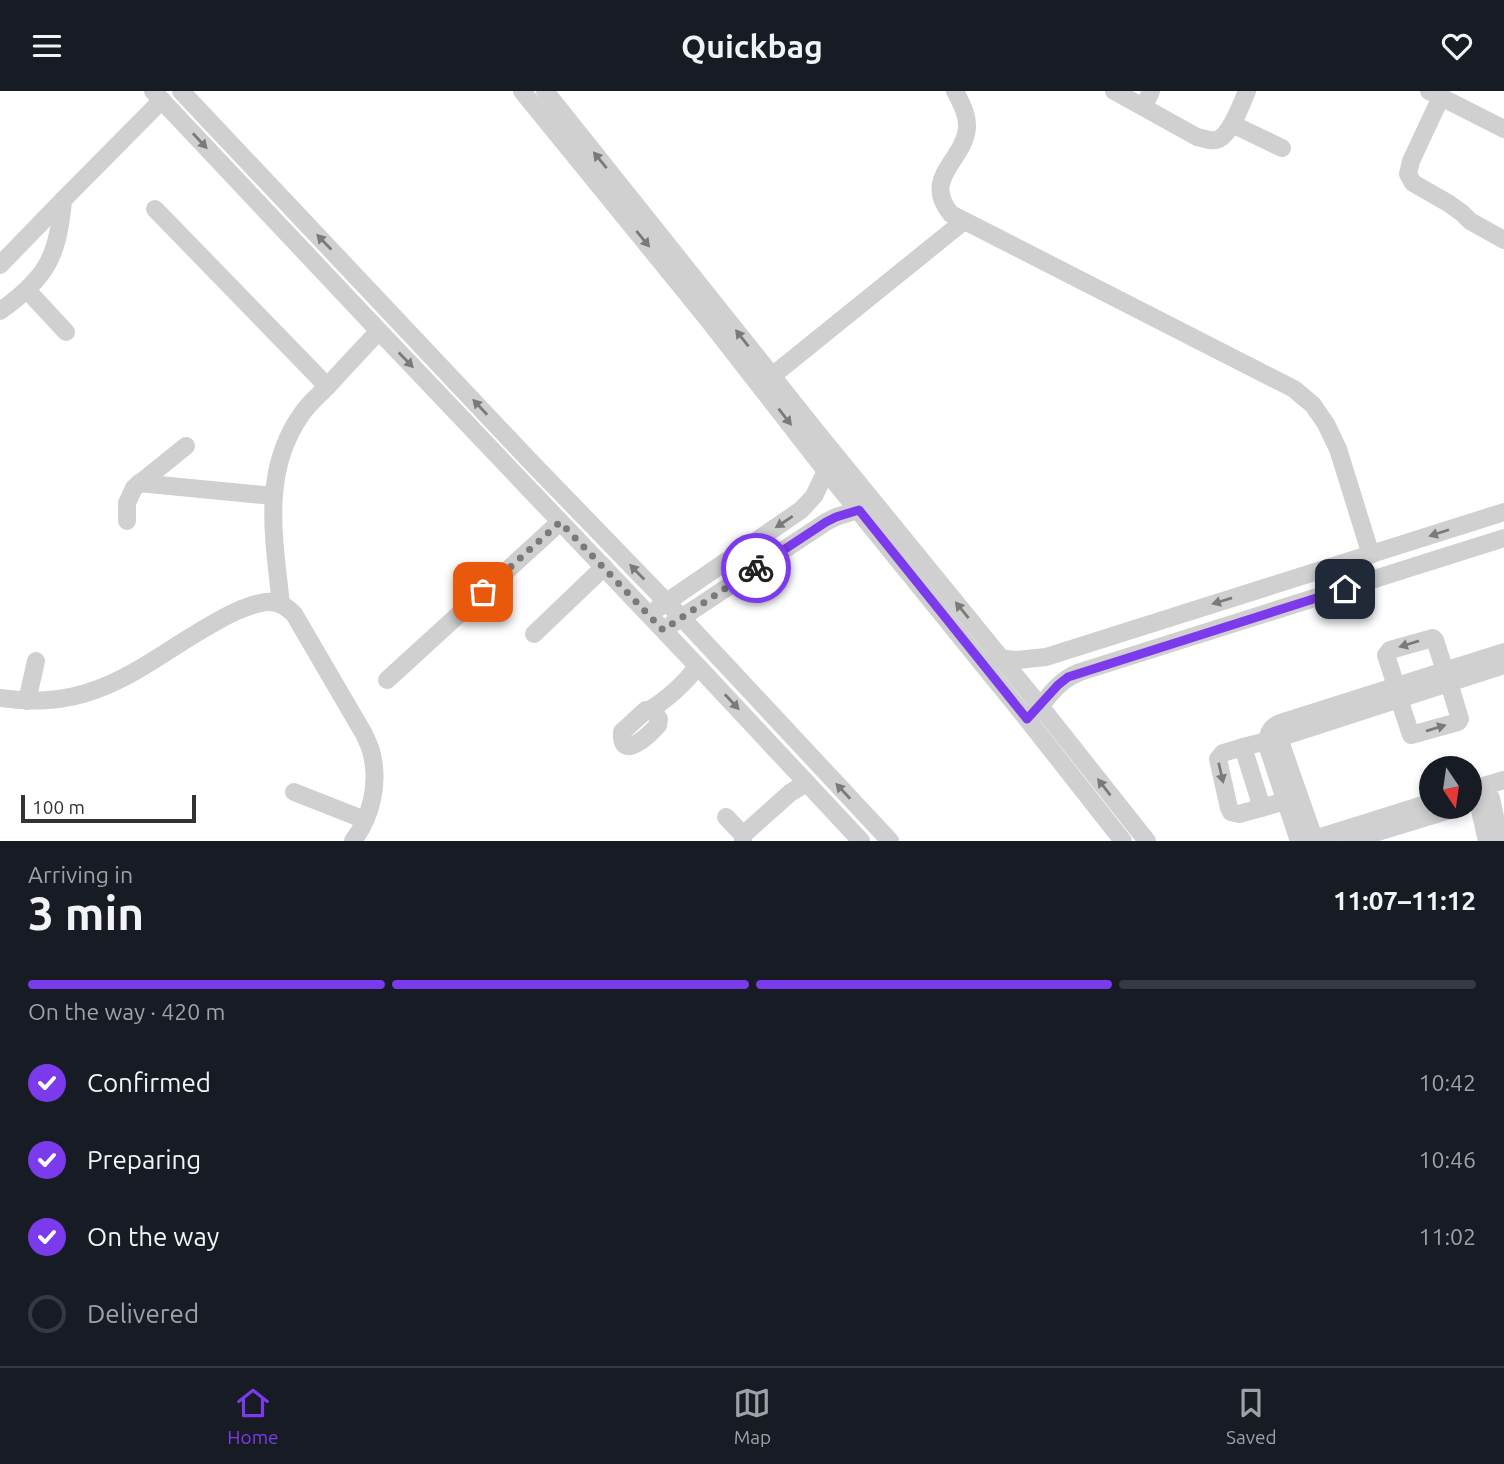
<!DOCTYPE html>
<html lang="en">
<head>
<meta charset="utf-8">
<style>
  body { margin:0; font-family:Ubuntu,sans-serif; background:#242831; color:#f1f3f6; height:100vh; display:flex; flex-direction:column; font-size:26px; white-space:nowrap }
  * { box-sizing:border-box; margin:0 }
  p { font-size:23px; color:#9ea1a6 }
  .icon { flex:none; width:38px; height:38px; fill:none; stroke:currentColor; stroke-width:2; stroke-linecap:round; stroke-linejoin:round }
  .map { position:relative; height:750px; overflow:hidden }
  .side { display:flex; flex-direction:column; background:#171b24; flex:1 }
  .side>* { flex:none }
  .needle { width:46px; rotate:167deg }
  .tools { position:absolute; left:1419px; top:665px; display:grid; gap:14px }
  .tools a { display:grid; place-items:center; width:63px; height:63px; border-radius:50%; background:#171b24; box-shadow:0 4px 10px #0003; font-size:35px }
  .scale { position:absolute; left:21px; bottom:18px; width:175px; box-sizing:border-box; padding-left:7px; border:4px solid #333; border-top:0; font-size:19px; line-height:24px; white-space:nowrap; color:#333; -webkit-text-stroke:5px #fff; paint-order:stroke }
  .pin { position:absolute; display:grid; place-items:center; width:60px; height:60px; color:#fff; margin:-30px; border-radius:14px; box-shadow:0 4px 10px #0006 }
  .courier { position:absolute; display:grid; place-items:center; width:70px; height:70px; margin:-35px; border:5px solid #7c3aed; border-radius:50%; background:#fff; color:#222; box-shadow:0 2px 9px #0007 }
  .head em { font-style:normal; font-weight:700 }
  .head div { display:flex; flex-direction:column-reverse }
  .head { display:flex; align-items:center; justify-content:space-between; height:119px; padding:0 28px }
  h1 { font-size:46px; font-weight:700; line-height:52px }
  .bar { display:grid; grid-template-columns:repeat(4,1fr); gap:10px 7px; align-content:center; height:84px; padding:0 28px }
  .bar i { height:9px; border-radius:5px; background:#363941 }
  .bar .current { background:#7c3aed }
  .bar p { grid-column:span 4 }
  ol { padding:0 28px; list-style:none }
  li { display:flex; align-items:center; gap:21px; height:77px }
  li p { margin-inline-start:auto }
  li .icon { padding:7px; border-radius:50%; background:#7c3aed; color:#fff; stroke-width:4 }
  li:last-child { color:#9ea1a6 }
  li i { width:38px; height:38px; border:4px solid #363941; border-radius:50% }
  header { display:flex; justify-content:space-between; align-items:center; height:91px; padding:0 28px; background:#171b24; font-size:32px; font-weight:700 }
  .tab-bar { display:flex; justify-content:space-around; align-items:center; height:98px; border-top:2px solid #363941; background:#171b24; font-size:19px; color:#9ea1a6 }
  .tab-bar a { display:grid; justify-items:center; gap:4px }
  .tab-bar .current { color:#7c3aed }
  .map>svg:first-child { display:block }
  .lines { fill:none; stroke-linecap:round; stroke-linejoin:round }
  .minor { stroke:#d0d0d0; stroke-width:18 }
  .oneway { fill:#7a7a7a }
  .done { stroke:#7a7a7a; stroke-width:7; stroke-dasharray:0 12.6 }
  .route { stroke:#7c3aed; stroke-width:9 }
</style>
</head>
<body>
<header><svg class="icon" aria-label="menu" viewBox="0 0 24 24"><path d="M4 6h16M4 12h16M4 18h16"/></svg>Quickbag<svg class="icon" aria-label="heart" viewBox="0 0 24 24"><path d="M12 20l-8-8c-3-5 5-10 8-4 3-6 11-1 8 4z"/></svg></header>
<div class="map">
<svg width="1504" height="750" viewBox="0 0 1504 750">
  <rect width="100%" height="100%" fill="#fff"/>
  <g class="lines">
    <g class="minor">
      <path d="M153 0 379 240 706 584 861 750"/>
      <path d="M181 0 529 369 682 527 890 750"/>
      <path d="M522 0 706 226 826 380 1027 628 1123 750"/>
      <path d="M545 0 816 340 1040 615 1147 750"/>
      <path d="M955 0C961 12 968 24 967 37 964 70 921 87 951 123L1294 298 1313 314 1326 333 1338 358 1371 464"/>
      <path d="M1114 0 1197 46C1204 48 1213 51 1219 48 1231 42 1242 12 1247 0"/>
      <path d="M1429 0 1504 38"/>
      <path d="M1441 6 1411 70 1408 83 1413 92 1448 112 1462 122 1470 130 1504 149"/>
      <path d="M1144 16 1151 0"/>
      <path d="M1232 33 1282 57"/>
      <path d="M155 118 327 295"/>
      <path d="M0 174 63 109 162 9"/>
      <path d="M27 199 66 241"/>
      <path d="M0 220C47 187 58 165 63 109"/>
      <path d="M772 285 964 130"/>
      <path d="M139 392 273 405"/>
      <path d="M127 430V412L134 397 186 355"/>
      <path d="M281 513C274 448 261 381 301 324 308 313 318 305 327 296 344 277 361 259 379 240"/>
      <path d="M658 517 801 419 814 405 826 380"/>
      <path d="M672 533 826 431 836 426 858 419"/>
      <path d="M534 543 604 476"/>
      <path d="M995 567 1017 569 1046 566 1504 421"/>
      <path d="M387 589 560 431"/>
      <path d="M1396 595 1386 564 1390 559 1433 547 1435 549 1445 580"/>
      <path d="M0 607C31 612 66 610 95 599 135 585 170 557 207 536 224 526 245 514 266 511 277 510 286 515 294 523L364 643C367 650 371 657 372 664 379 694 371 726 353 750"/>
      <path d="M1399 608 1411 644 1458 631 1460 628 1449 592"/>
      <path d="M27 610 36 570"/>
      <path d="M646 619 655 622 659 628 658 634C651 642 620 673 622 641Z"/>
      <path d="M649 619C665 610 687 591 697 575"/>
      <path d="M1034 622C1050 605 1057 590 1080 581L1504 447"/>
      <path d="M1278 652 1267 650 1243 656 1223 662 1218 668 1229 717 1231 721 1239 723 1286 710"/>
      <path d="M1243 656 1262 717"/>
      <path d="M1470 699 1504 689"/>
      <path d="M294 701 365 729"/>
      <path d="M1491 707 1500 750"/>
      <path d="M1478 710 1487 750"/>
      <path d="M726 726 743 744V750"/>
      <path d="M743 744 790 702 806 692"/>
      <path d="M1314 748 1432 711"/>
      <path d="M1299 750 1268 657C1266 646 1269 637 1280 632L1504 561"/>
      <path d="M1315 750 1282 656V650L1285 645 1504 574"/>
      <path d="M1348 750 1460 716"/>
    </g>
  </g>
  <defs><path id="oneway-solid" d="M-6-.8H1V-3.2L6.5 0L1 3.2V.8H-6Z" transform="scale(1.75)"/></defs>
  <g class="oneway">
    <use href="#oneway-solid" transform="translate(200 50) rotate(47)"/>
    <use href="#oneway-solid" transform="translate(600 69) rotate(-129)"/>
    <use href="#oneway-solid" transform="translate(643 148) rotate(51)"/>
    <use href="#oneway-solid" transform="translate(324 151) rotate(-134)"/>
    <use href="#oneway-solid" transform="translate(742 247) rotate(-128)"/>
    <use href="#oneway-solid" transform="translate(406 269) rotate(46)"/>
    <use href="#oneway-solid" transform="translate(480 316) rotate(-133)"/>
    <use href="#oneway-solid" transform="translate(785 326) rotate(52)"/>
    <use href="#oneway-solid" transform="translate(784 431) rotate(146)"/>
    <use href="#oneway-solid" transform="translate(1439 442) rotate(162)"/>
    <use href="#oneway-solid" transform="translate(637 481) rotate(-134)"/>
    <use href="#oneway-solid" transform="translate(1222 510) rotate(163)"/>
    <use href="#oneway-solid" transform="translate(962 519) rotate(-129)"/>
    <use href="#oneway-solid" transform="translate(1409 553) rotate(163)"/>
    <use href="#oneway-solid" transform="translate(732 611) rotate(47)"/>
    <use href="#oneway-solid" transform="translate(1436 637) rotate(-17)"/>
    <use href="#oneway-solid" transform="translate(1221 682) rotate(77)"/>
    <use href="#oneway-solid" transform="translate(1104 696) rotate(-128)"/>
    <use href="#oneway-solid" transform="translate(843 700) rotate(-133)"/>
  </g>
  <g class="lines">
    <path class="done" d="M483 501 560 431 663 539 756 477"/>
    <path class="route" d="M756 477 826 431 836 426 859 419 1027 628 1058 594 1068 586 1345 498"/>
  </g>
</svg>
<div class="tools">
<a><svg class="needle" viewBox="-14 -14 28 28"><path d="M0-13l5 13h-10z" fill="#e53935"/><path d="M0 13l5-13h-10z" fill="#9ea1a6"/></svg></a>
</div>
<div class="scale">100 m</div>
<div class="pin" style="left:483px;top:501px;background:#ea580c"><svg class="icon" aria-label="bag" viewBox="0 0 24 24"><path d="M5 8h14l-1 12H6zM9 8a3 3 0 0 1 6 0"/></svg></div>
<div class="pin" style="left:1345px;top:498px;background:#1f2937"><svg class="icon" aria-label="home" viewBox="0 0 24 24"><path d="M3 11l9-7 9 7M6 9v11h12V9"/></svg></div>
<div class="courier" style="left:756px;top:477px"><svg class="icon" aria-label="bike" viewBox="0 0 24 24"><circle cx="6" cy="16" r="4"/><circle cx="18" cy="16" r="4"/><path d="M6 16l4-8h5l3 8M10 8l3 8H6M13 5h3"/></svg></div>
</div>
<section class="side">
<div class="head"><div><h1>3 min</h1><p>Arriving in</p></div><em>11:07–11:12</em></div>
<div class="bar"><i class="current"></i><i class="current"></i><i class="current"></i><i></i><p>On the way · 420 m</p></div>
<ol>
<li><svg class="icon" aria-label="check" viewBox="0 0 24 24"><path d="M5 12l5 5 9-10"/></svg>Confirmed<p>10:42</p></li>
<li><svg class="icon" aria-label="check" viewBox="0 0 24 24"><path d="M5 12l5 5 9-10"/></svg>Preparing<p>10:46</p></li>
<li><svg class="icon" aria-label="check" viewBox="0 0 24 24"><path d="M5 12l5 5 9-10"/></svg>On the way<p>11:02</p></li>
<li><i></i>Delivered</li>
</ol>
</section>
<nav class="tab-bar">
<a class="current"><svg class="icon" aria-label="home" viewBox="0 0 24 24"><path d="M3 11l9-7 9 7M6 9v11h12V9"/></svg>Home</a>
<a><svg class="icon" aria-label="map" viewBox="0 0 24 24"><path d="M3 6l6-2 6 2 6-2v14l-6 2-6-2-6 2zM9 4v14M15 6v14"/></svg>Map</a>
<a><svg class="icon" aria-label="saved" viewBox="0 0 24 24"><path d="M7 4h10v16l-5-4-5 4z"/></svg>Saved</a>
</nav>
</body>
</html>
